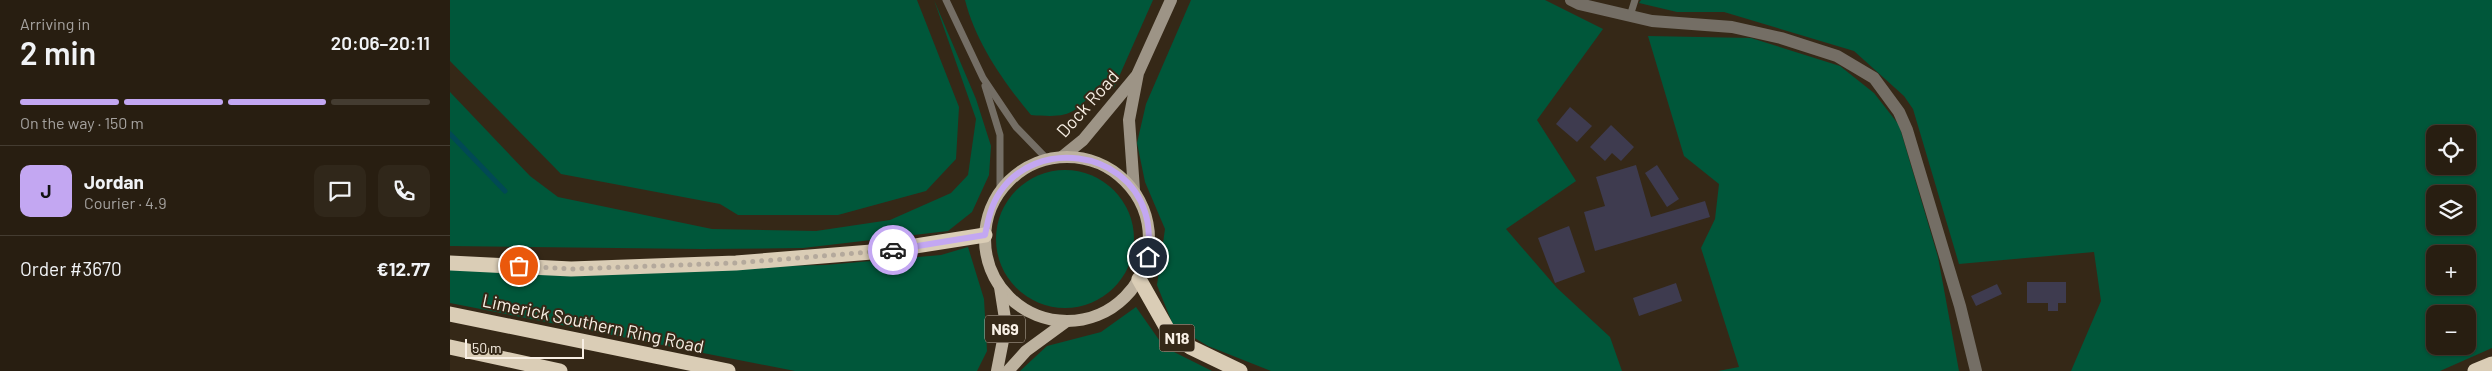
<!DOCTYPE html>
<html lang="en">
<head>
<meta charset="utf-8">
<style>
  body { margin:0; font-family:Barlow,sans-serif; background:#30271a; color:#f1f3f6; height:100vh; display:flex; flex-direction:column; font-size:19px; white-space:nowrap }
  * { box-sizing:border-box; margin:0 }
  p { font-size:16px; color:#a5a29f }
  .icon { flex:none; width:28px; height:28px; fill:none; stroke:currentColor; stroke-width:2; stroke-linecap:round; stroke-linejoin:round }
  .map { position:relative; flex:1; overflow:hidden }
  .side { display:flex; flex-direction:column; background:#281e11; width:450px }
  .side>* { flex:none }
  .tools { position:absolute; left:1976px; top:125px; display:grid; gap:10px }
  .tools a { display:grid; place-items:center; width:50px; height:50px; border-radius:10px; background:#281e11; box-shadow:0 1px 4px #0004,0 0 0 1px #443c31; font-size:25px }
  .scale { position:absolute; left:15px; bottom:12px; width:119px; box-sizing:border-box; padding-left:5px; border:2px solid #f8efe4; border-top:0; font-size:14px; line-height:18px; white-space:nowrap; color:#f8efe4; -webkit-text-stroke:4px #352817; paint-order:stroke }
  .pin { position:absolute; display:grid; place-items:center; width:42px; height:42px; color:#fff; margin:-21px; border:2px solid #fff; border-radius:50%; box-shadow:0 1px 5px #0007 }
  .courier { position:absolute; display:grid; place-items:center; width:50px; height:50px; margin:-25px; border:4px solid #c3a7f2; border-radius:50%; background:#fff; color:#222; box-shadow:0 1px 6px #0007 }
  .head em { font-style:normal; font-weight:600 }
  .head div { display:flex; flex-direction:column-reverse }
  .head { display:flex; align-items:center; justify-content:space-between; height:85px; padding:0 20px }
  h1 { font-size:32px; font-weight:600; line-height:38px }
  .bar { display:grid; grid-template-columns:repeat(4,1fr); gap:8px 5px; align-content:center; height:60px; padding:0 20px }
  .bar i { height:6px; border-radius:4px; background:#443c31 }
  .bar .selected { background:#c3a7f2 }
  .bar p { grid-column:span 4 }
  .line { display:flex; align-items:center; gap:12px; padding:0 20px; border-top:1px solid #443c31 }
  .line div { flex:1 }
  .round { display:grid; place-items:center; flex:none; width:52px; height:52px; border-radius:10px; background:#30271a }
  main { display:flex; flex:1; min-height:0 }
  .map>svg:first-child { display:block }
  .green { fill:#00573a; fill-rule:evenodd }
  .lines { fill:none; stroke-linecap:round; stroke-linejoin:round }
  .stream { stroke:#014954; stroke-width:5 }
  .building { fill:#3e3b4f }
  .lane { stroke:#746e65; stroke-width:7 }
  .street { stroke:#746e65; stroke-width:12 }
  .secondary { stroke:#9d9486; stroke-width:12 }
  .primary { stroke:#bdb29f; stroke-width:12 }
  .highway { stroke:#dacdb6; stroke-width:15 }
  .done { stroke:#b4a99c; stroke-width:5; stroke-dasharray:0 9 }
  .route { stroke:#c3a7f2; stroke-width:6 }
  .labels { text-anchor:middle; stroke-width:4; stroke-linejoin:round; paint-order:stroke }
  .shield { fill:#352817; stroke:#beb3a6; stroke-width:1 }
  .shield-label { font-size:16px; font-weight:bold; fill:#f8efe4 }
  .street-label { font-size:18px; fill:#f8efe4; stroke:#352817 }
</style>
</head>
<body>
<main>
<section class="side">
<div class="head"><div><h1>2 min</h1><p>Arriving in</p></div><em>20:06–20:11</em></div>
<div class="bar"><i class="selected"></i><i class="selected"></i><i class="selected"></i><i></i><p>On the way · 150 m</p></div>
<div class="line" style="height:90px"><b class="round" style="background:#c3a7f2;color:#111">J</b><div><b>Jordan</b><p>Courier · 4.9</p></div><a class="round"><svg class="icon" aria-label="chat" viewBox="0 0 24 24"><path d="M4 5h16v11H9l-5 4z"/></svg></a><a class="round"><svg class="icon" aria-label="phone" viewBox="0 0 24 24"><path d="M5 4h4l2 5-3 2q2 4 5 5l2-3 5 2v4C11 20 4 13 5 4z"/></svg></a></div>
<div class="line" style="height:65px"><div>Order #3670</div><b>€12.77</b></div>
</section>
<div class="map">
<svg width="2042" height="371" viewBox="0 0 2042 371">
  <rect width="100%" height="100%" fill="#352817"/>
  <g class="green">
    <path d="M0 0H467L509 107 506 159 476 191 388 215H288L270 204 111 174 0 61Z"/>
    <path d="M484 0 526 99 541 146 539 175 522 212 498 231 353 248 252 249 0 246V92L80 176 108 197 262 229 366 231 440 220 501 193 518 175 526 119Z"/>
    <path d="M515 0H703L664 88 649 85C624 115 620 118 581 115 553 81 526 43 515 0Z"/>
    <path d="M741 0H1095L1153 29 1087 120 1126 181 1056 229 1107 288 1160 337 1172 371H821L758 346 723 325 707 285 715 229 695 182 687 143 696 104Z"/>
    <path d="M1191 0H2042V348L1990 371H1621L1651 301 1644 252 1509 264 1463 109 1454 96 1404 51 1274 12H1227L1189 3ZM1985 134H2018V166H1985ZM1985 194H2018V226H1985ZM1985 254H2018V286H1985ZM1985 314H2018V346H1985Z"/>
    <path d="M1198 36 1301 38 1390 66 1424 93 1449 125 1488 257 1509 371H1268L1289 367 1251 248 1265 219 1269 184 1234 156Z"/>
    <circle cx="615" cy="239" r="69"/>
    <path d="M518 247 534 299 537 351 527 371H345L0 303V269L68 272 375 265 491 255Z"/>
    <path d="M686 307 714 347 762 371H570L597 346 651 332Z"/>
  </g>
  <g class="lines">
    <path class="stream" d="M0 134 55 191"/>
  </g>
  <g class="building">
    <path d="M1120 107 1142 126 1127 142 1106 124Z"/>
    <path d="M1161 125 1184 147 1171 161 1162 153 1155 161 1140 147Z"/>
    <path d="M1186 165 1201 217 1255 201 1260 217 1145 251 1134 212 1155 206 1146 177Z"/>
    <path d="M1207 165 1229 199 1217 207 1195 173Z"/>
    <path d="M1119 226 1135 272 1105 283 1088 238Z"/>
    <path d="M1577 282H1616V303H1608V311H1598V303H1577Z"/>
    <path d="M1226 283 1232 301 1189 316 1183 298Z"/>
    <path d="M1547 284 1552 294 1526 306 1521 296Z"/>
  </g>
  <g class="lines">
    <g class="lane">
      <path d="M496 0 533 78 566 127 597 159"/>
      <path d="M1180 16 1185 0"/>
      <path d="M535 86 550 135V192"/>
    </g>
    <path class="street" d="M1121 0 1129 4 1202 21 1282 27 1331 38 1387 56 1424 78 1449 112 1457 130 1510 306 1526 371"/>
    <g class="secondary">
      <path d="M612 157 633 140 687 75"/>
      <path d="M684 190 679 120 688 73 721 0"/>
    </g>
    <g class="primary">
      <circle cx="617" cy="239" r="82"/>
      <path d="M547 371 556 325 550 287"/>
      <path d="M558 371 576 351 617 321"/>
    </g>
    <g class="highway">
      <path d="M0 263 121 269 286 263 434 251 535 235"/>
      <path d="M689 279 719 332 740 347 790 371"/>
      <path d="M0 314 278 371"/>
      <path d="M0 347 110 371"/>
      <path d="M2025 371 2042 364"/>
    </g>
  </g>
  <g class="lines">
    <path class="done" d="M69 266 121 269 286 263 443 250"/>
    <path class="route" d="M443 250 535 235C538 220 541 205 550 192 586 139 675 149 695 212 700 227 699 242 698 257"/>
  </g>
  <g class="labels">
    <g class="shield">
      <rect x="535" y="315.5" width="40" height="27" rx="4"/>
      <rect x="709.5" y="324.5" width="35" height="27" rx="4"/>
    </g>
    <g class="shield-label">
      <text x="555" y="335">N69</text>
      <text x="727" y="344">N18</text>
    </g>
    <g class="street-label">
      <text transform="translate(638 104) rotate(-48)" y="6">Dock Road</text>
      <text transform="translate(143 324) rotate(12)" y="6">Limerick Southern Ring Road</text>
    </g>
  </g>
</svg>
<div class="tools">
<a><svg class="icon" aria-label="locate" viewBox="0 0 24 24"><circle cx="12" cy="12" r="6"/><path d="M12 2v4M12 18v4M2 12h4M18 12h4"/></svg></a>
<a><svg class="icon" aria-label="layers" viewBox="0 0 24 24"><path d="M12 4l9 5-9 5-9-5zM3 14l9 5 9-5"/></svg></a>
<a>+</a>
<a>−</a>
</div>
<div class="scale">50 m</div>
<div class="pin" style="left:69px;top:266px;background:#ea580c"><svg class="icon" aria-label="bag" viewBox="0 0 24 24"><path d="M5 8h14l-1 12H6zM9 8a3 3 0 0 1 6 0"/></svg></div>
<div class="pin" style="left:698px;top:257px;background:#1f2937"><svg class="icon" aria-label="home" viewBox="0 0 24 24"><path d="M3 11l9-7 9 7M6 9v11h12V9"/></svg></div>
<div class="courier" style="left:443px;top:250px"><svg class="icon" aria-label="car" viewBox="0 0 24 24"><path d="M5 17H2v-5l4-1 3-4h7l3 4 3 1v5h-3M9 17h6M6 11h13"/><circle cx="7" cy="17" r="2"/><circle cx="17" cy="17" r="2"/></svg></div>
</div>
</main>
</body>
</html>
